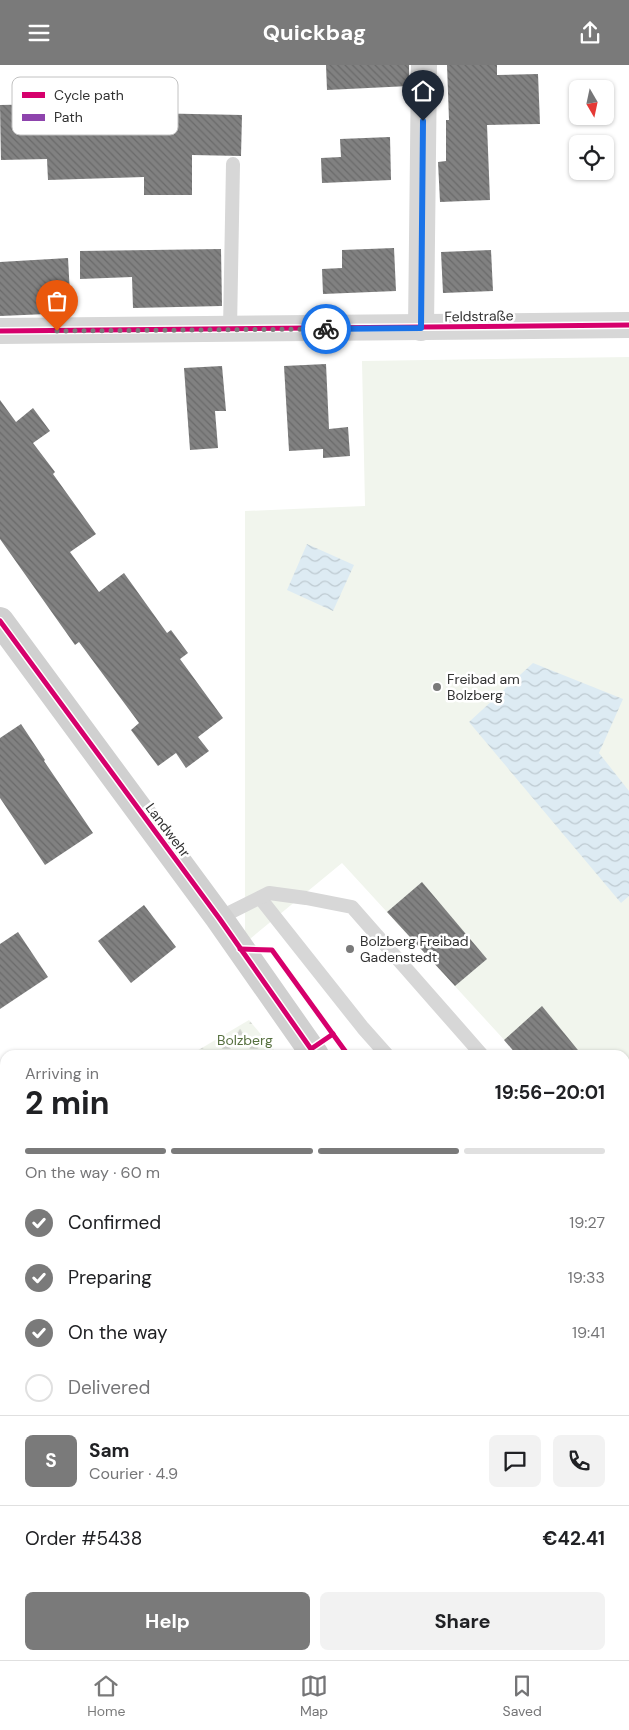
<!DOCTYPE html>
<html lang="en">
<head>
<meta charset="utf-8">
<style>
  body { margin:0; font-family:"DM Sans",sans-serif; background:#f2f2f2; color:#202124; height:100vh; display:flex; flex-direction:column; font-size:19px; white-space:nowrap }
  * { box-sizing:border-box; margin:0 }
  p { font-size:16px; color:#757577 }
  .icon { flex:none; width:28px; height:28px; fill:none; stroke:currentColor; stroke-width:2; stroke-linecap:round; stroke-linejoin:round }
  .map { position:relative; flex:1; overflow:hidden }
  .details { position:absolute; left:0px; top:985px; width:630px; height:610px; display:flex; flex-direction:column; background:#fff; border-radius:15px 15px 0 0; box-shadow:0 1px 4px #0004 }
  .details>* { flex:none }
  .needle { width:32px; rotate:171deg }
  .buttons { position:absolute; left:569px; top:15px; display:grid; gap:10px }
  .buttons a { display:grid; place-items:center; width:45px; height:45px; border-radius:8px; background:#fff; box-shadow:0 1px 4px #0004; font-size:25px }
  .pin { position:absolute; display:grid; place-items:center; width:42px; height:42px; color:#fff; margin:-51px -21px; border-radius:50% 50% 50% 0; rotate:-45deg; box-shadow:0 0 5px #0007 }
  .pin .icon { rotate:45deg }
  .courier { position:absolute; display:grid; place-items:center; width:50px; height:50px; margin:-25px; border:4px solid #1a73e8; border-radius:50%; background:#fff; color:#222; box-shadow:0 1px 6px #0007 }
  .overview em { font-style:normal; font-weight:700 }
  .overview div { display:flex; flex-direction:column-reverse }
  .overview { display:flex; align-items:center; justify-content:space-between; height:85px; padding:0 25px }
  h1 { font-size:32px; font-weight:700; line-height:38px }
  .bar { display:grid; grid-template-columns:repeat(4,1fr); gap:8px 5px; align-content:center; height:60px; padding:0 25px }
  .bar i { height:6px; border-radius:4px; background:#e0e0e0 }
  .bar .current { background:#7a7a7a }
  .bar p { grid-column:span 4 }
  .line { display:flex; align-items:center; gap:12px; padding:0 25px; border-top:1px solid #e0e0e0 }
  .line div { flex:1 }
  .round { display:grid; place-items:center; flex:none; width:52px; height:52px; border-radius:8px; background:#f2f2f2 }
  ol { padding:0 25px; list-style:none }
  li { display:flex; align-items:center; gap:15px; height:55px }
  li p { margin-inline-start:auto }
  li .icon { padding:5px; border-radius:50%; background:#7a7a7a; color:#fff; stroke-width:4 }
  li:last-child { color:#757577 }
  li i { width:28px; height:28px; border:2px solid #e0e0e0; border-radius:50% }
  .cta { display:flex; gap:10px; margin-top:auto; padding:10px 25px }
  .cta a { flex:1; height:58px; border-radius:8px; background:#7a7a7a; color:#fff; font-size:20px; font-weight:700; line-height:58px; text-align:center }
  .cta a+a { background:#f2f2f2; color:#202124 }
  header { display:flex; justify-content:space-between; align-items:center; height:65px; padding:0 25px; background:#7a7a7a; color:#fff; font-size:22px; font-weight:700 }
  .dock { display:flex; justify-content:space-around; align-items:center; height:70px; border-top:1px solid #e0e0e0; background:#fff; font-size:14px; color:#757577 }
  .dock a { display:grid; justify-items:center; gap:2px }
  .dock .current { color:#7a7a7a }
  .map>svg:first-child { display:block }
  .forest { fill:url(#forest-firs) }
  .pitch { fill:#f1f5ed }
  .water { fill:url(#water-waves) }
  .building { fill:url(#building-back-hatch) }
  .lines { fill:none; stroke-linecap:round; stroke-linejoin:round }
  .lane { stroke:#d7d7d7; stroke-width:14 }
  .street { stroke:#d7d7d7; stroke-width:26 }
  .secondary { stroke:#d0d0d0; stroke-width:28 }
  .quiet { stroke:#8e44ad; stroke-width:4; stroke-dasharray:8 4; stroke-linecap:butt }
  .cycleway-casing { stroke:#fff; stroke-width:8 }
  .cycleway { stroke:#d6006c; stroke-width:5 }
  .done { stroke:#7a7a7a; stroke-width:5; stroke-dasharray:0 9 }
  .route { stroke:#1a73e8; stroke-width:6 }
  .poi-dot { fill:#7a7a7a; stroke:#fff; stroke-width:2 }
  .labels { text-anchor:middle; stroke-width:5; stroke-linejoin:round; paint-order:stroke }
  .street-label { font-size:14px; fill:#333; stroke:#fff }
  .poi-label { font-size:14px; fill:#333; stroke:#fff; text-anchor:start }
  .park-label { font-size:14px; fill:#56703f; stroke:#fff }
  .key { fill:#fff; stroke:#c2c2c2; stroke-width:1 }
  .key-label { font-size:14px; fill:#333 }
</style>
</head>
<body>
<header><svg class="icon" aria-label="menu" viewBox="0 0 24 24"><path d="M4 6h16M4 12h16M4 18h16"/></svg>Quickbag<svg class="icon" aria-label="share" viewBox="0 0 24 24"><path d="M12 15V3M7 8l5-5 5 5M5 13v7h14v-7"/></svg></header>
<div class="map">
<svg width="629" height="1595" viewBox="0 0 629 1595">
  <defs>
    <pattern id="forest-firs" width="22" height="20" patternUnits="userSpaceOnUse" patternTransform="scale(1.25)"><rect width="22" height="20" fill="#f1f5ed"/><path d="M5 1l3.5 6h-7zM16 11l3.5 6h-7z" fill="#cfd2cc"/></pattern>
    <pattern id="water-waves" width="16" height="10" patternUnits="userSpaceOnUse" patternTransform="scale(1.25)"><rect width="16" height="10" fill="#ddebf3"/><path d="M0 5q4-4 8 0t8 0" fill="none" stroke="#becad1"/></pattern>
    <pattern id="building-back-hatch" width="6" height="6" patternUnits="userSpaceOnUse" patternTransform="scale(1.25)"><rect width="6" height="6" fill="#818181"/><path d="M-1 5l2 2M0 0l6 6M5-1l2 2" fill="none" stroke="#6a6a6a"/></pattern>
  </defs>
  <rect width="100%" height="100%" fill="#fff"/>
  <g class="forest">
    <path d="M249 955 278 990H190Z"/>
    <path d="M5 1100V1590H625V1373L629 1377V1595H0V1103Z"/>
  </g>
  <g class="pitch">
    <path d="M629 292V1111L625 1106V990H518L342 798 245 878V446L365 441 362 296Z"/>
    <path d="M629 1202V1290L625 1286V1206Z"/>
  </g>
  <g class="water">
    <path d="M307 479 354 500 333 546 287 525Z"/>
    <path d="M533 598 623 634 599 688 629 726V831L621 838 469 657Z"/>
  </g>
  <g class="building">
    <path d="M326 0H409V21L327 25Z"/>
    <path d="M447 0H497V10L538 9 540 59 487 60 490 135 440 137 438 97 446 96V55H449Z"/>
    <path d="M53 39V52L145 50V48L242 50 241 91 192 90V130H144V112L48 115 47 94 1 95 0 40Z"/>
    <path d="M390 72 391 115 322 118 321 93 341 92 340 74Z"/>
    <path d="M394 183 396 226 323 229 322 204 342 203V185Z"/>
    <path d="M221 184 222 241 133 243 132 212 80 214V186Z"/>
    <path d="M491 185 493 226 443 228 441 187Z"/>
    <path d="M68 193 71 248 0 251V197Z"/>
    <path d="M326 299 329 364 348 362 350 391 323 393V384L289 386 284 301Z"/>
    <path d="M222 301 226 346H215L218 383 190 385 184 303Z"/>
    <path d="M0 335 16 357 33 343 50 366 33 378 55 407 53 409 96 469 70 487 99 527 124 508 167 568 171 565 188 588 180 594 223 653 198 672 209 686 186 703 176 688 158 701 131 665 139 658 79 577 75 580 0 474Z"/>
    <path d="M21 659 45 695 44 696 93 768 45 800 0 733V673Z"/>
    <path d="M422 817 487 894 455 921 387 847Z"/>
    <path d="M144 840 176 882 131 918 98 876Z"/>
    <path d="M18 867 48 912 0 944V879Z"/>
    <path d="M542 941 582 990H517L504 975Z"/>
  </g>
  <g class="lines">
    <g class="lane">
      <path d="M230 264 233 99"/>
      <path d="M260 833 363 963 387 990"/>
      <path d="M219 853 269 828 306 833 352 842 482 990"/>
      <path d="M625 1154 629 1159"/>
      <path d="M625 1194 629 1190"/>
    </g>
    <g class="street">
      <path d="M421 263 424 0"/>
      <path d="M0 266 629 260"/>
    </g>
    <g class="secondary">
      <path d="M0 556 219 853 315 990"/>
      <path d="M625 1333 629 1337"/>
    </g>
    <g class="quiet">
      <path d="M625 1272 629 1276"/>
      <path d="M606 1590 608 1595"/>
      <path d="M48 1595 54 1590"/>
      <path d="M299 1595 302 1590"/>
      <path d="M383 1595 396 1590"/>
    </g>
    <g class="cycleway-casing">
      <g id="cycleway">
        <path d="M0 266 629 260"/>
        <path d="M0 556 219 853 311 984 333 969"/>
        <path d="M240 884 272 885 348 990"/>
      </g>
    </g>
    <use href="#cycleway" class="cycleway"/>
  </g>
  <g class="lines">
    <path class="done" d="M57 266 326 264"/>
    <path class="route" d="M326 264 421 263 423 56"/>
  </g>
  <g class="poi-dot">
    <circle cx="437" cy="622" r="5"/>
    <circle cx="350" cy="884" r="5"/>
  </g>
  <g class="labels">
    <g class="street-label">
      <text transform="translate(479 251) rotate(-1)" y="5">Feldstraße</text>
      <text transform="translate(168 765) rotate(53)" y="5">Landwehr</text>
    </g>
    <g class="poi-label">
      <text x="447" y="619">Freibad am<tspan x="447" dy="16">Bolzberg</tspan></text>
      <text x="360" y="881">Bolzberg Freibad<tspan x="360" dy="16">Gadenstedt</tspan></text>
    </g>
    <g class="park-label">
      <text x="245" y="980">Bolzberg</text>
    </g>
  </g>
  <rect x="12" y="12" width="166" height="58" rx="8" class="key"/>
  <rect x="22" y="27" width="23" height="6" fill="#d6006c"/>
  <rect x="22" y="49" width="23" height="7" fill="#8e44ad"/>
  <g class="key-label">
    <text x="54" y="35">Cycle path</text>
    <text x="54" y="57">Path</text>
  </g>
</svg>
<div class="buttons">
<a><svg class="needle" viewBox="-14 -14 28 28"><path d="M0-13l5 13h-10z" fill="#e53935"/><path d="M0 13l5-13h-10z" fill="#757577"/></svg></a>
<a><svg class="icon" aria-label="locate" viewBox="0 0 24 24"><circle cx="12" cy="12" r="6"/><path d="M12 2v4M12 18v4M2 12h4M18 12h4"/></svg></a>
</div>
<div class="pin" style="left:57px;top:266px;background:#ea580c"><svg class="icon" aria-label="bag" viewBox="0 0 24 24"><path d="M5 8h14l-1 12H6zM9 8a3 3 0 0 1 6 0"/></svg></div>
<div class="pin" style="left:423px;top:56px;background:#1f2937"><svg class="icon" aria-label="home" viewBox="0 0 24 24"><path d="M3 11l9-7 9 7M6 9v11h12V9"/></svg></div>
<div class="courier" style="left:326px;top:264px"><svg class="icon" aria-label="bike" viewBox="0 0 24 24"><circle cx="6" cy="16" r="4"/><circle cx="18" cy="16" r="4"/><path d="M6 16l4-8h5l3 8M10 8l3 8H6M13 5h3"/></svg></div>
<section class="details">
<div class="overview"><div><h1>2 min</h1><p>Arriving in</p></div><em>19:56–20:01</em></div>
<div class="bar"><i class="current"></i><i class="current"></i><i class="current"></i><i></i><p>On the way · 60 m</p></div>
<ol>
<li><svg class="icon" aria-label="check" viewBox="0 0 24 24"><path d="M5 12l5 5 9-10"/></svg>Confirmed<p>19:27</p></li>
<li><svg class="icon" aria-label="check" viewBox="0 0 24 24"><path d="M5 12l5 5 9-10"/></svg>Preparing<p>19:33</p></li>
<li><svg class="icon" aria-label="check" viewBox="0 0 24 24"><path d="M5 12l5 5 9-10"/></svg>On the way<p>19:41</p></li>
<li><i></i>Delivered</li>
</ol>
<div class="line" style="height:90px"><b class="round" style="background:#7a7a7a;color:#fff">S</b><div><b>Sam</b><p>Courier · 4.9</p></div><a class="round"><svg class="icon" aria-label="chat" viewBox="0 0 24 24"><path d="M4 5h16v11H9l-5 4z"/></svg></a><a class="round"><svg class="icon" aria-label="phone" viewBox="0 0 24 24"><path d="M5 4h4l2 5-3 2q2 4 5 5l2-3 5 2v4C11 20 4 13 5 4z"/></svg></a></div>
<div class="line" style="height:65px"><div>Order #5438</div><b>€42.41</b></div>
<div class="cta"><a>Help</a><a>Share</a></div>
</section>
</div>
<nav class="dock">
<a class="current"><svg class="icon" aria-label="home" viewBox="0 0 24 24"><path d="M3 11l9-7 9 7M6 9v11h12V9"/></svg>Home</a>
<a><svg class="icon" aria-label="map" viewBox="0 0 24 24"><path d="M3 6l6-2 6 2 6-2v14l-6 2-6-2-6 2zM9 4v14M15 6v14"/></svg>Map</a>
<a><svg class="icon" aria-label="saved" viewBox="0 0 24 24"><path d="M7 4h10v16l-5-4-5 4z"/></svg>Saved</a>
</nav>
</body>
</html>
